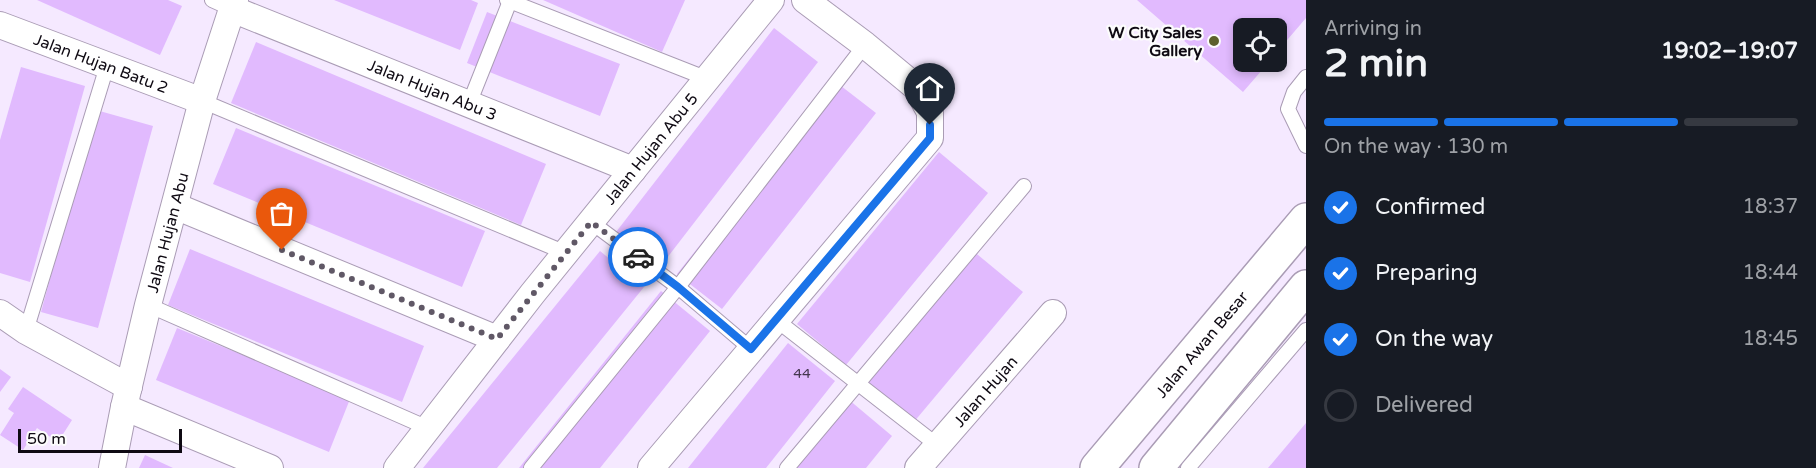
<!DOCTYPE html>
<html lang="en">
<head>
<meta charset="utf-8">
<style>
  body { margin:0; font-family:"Varela Round",sans-serif; background:#20242c; color:#f1f3f6; height:100vh; display:flex; flex-direction:column; font-size:22px; white-space:nowrap }
  * { box-sizing:border-box; margin:0 }
  p { font-size:20px; color:#9ea1a6 }
  .icon { flex:none; width:33px; height:33px; fill:none; stroke:currentColor; stroke-width:2; stroke-linecap:round; stroke-linejoin:round }
  .map { position:relative; flex:1; overflow:hidden }
  .details { display:flex; flex-direction:column; background:#171b24; width:510px }
  .details>* { flex:none }
  .fabs { position:absolute; left:1233px; top:18px; display:grid; gap:12px }
  .fabs a { display:grid; place-items:center; width:54px; height:54px; border-radius:9px; background:#171b24; box-shadow:0 3px 9px #0003; font-size:30px }
  .scale { position:absolute; left:18px; bottom:15px; width:164px; box-sizing:border-box; padding-left:6px; border:3px solid #0f0a13; border-top:0; font-size:16px; line-height:21px; white-space:nowrap; color:#0f0a13; -webkit-text-stroke:4px #fcfcfc; paint-order:stroke }
  .pin { position:absolute; display:grid; place-items:center; width:51px; height:51px; color:#fff; margin:-62px -26px; border-radius:50% 50% 50% 0; rotate:-45deg; box-shadow:0 0 6px #0007 }
  .pin .icon { rotate:45deg }
  .courier { position:absolute; display:grid; place-items:center; width:60px; height:60px; margin:-30px; border:4px solid #1a73e8; border-radius:50%; background:#fff; color:#222; box-shadow:0 2px 8px #0007 }
  .headline em { font-style:normal; font-weight:800 }
  .headline div { display:flex; flex-direction:column-reverse }
  .headline { display:flex; align-items:center; justify-content:space-between; height:102px; padding:0 18px }
  h1 { font-size:39px; font-weight:800; line-height:45px }
  .bar { display:grid; grid-template-columns:repeat(4,1fr); gap:9px 6px; align-content:center; height:72px; padding:0 18px }
  .bar i { height:8px; border-radius:4px; background:#363941 }
  .bar .on { background:#1a73e8 }
  .bar p { grid-column:span 4 }
  ol { padding:0 18px; list-style:none }
  li { display:flex; align-items:center; gap:18px; height:66px }
  li p { margin-inline-start:auto }
  li .icon { padding:6px; border-radius:50%; background:#1a73e8; color:#fff; stroke-width:4 }
  li:last-child { color:#9ea1a6 }
  li i { width:33px; height:33px; border:3px solid #363941; border-radius:50% }
  main { display:flex; flex:1; min-height:0 }
  .map>svg:first-child { display:block }
  .building { fill:#e1bafe }
  .lines { fill:none; stroke-linecap:round; stroke-linejoin:round }
  .service-casing { stroke:#aa9cb5; stroke-width:16 }
  .minor-casing { stroke:#aa9cb5; stroke-width:28 }
  .secondary-casing { stroke:#aa9cb5; stroke-width:36 }
  .service { stroke:#fff; stroke-width:14 }
  .minor { stroke:#fff; stroke-width:26 }
  .secondary { stroke:#fff; stroke-width:33 }
  .done { stroke:#605866; stroke-width:6; stroke-dasharray:0 10.8 }
  .route { stroke:#1a73e8; stroke-width:8 }
  .poi-dot { fill:#5d602d; stroke:#fcfcfc; stroke-width:2 }
  .labels { text-anchor:middle; stroke-width:4.5; stroke-linejoin:round; paint-order:stroke }
  .number-label { font-size:14px; fill:#44364e }
  .poi-label { font-size:16px; font-weight:bold; fill:#0f0a13; stroke:#fcfcfc; text-anchor:end }
  .street-label { font-size:16px; fill:#0f0a13; stroke:#fcfcfc }
</style>
</head>
<body>
<main>
<div class="map">
<svg width="1306" height="468" viewBox="0 0 1306 468">
  <rect width="100%" height="100%" fill="#f5e9ff"/>
  <g class="building">
    <path d="M37 0H168L182 6 160 55Z"/>
    <path d="M334 0H471L478 3 460 50Z"/>
    <path d="M543 0H685L662 52Z"/>
    <path d="M1137 0H1306V18L1276 53V28H1244V62H1269L1243 92Z"/>
    <path d="M487 12 620 64 600 116 467 63Z"/>
    <path d="M774 28 818 62 660 267 616 232Z"/>
    <path d="M256 42 546 164 521 225 231 103Z"/>
    <path d="M21 67 85 86 30 282 0 273V140Z"/>
    <path d="M832 79 876 113 722 309 677 274Z"/>
    <path d="M96 110 153 126 98 328 41 312Z"/>
    <path d="M236 128 485 231 462 287 213 184Z"/>
    <path d="M939 152 988 193 846 365 797 324Z"/>
    <path d="M190 249 424 346 402 402 168 305Z"/>
    <path d="M972 250 1023 292 913 423 863 380Z"/>
    <path d="M600 251 644 287 497 468H423Z"/>
    <path d="M661 291 710 331 600 468H519Z"/>
    <path d="M177 328 350 399 329 452 156 380Z"/>
    <path d="M788 343 835 381 766 468H688Z"/>
    <path d="M0 369 11 377 0 392Z"/>
    <path d="M23 387 72 420 58 442 37 428 23 450 0 435 14 413 8 409Z"/>
    <path d="M848 399 892 436 866 468H791Z"/>
    <path d="M1306 423V468H1268Z"/>
    <path d="M145 455 173 468H139Z"/>
  </g>
  <g class="lines">
    <g class="service-casing">
      <g id="service">
        <path d="M212 0 232 9"/>
        <path d="M507 0 708 79"/>
        <path d="M1306 77 1294 92 1288 109 1306 146"/>
        <path d="M202 101 566 253"/>
        <path d="M469 104 510 1"/>
        <path d="M591 222 678 287 751 349"/>
        <path d="M148 305 428 428"/>
        <path d="M775 319 937 445"/>
        <path d="M26 331 107 66"/>
        <path d="M531 468 678 287 865 45"/>
        <path d="M787 468 1024 186"/>
        <path d="M1188 468 1306 330"/>
      </g>
    </g>
    <g class="minor-casing">
      <g id="minor">
        <path id="s1" d="M232 9 633 170"/>
        <path id="s2" d="M0 25 202 101"/>
        <path d="M175 206 497 339"/>
        <path d="M0 313 26 331 129 387"/>
        <path d="M124 407 270 468"/>
        <path id="s3" d="M112 468 124 407 148 305 202 101 235 0"/>
        <path id="s4" d="M397 468 533 293 771 0"/>
        <path d="M651 468 930 138V112L917 88 865 45 805 0"/>
        <path id="s5" d="M918 468 1053 313"/>
      </g>
    </g>
    <g class="secondary-casing">
      <g id="secondary">
        <path id="s6" d="M1097 468 1306 220"/>
        <path d="M1156 468 1306 287"/>
      </g>
    </g>
    <use href="#service" class="service"/>
    <use href="#minor" class="minor"/>
    <use href="#secondary" class="secondary"/>
  </g>
  <g class="lines">
    <path class="done" d="M282 250 497 339 591 222 638 257"/>
    <path class="route" d="M638 257 678 287 751 349 930 138V125"/>
  </g>
  <circle class="poi-dot" cx="1214" cy="41" r="6"/>
  <g class="labels">
    <g class="number-label">
      <text x="802" y="378">44</text>
    </g>
    <g class="poi-label">
      <text x="1202" y="38">W City Sales<tspan x="1202" dy="18">Gallery</tspan></text>
    </g>
    <g class="street-label">
      <text dy="6" stroke="none"><textPath href="#s2" startOffset="108">Jalan Hujan Batu 2</textPath></text>
      <text dy="6" stroke="none"><textPath href="#s1" startOffset="216">Jalan Hujan Abu 3</textPath></text>
      <text dy="6" stroke="none"><textPath href="#s4" startOffset="408">Jalan Hujan Abu 5</textPath></text>
      <text dy="6" stroke="none"><textPath href="#s3" startOffset="242">Jalan Hujan Abu</textPath></text>
      <text dy="6" stroke="none"><textPath href="#s6" startOffset="162">Jalan Awan Besar</textPath></text>
      <text dy="6" stroke="none"><textPath href="#s5" startOffset="102">Jalan Hujan</textPath></text>
    </g>
  </g>
</svg>
<div class="fabs">
<a><svg class="icon" aria-label="locate" viewBox="0 0 24 24"><circle cx="12" cy="12" r="6"/><path d="M12 2v4M12 18v4M2 12h4M18 12h4"/></svg></a>
</div>
<div class="scale">50 m</div>
<div class="pin" style="left:282px;top:250px;background:#ea580c"><svg class="icon" aria-label="bag" viewBox="0 0 24 24"><path d="M5 8h14l-1 12H6zM9 8a3 3 0 0 1 6 0"/></svg></div>
<div class="pin" style="left:930px;top:125px;background:#1f2937"><svg class="icon" aria-label="home" viewBox="0 0 24 24"><path d="M3 11l9-7 9 7M6 9v11h12V9"/></svg></div>
<div class="courier" style="left:638px;top:257px"><svg class="icon" aria-label="car" viewBox="0 0 24 24"><path d="M5 17H2v-5l4-1 3-4h7l3 4 3 1v5h-3M9 17h6M6 11h13"/><circle cx="7" cy="17" r="2"/><circle cx="17" cy="17" r="2"/></svg></div>
</div>
<section class="details">
<div class="headline"><div><h1>2 min</h1><p>Arriving in</p></div><em>19:02–19:07</em></div>
<div class="bar"><i class="on"></i><i class="on"></i><i class="on"></i><i></i><p>On the way · 130 m</p></div>
<ol>
<li><svg class="icon" aria-label="check" viewBox="0 0 24 24"><path d="M5 12l5 5 9-10"/></svg>Confirmed<p>18:37</p></li>
<li><svg class="icon" aria-label="check" viewBox="0 0 24 24"><path d="M5 12l5 5 9-10"/></svg>Preparing<p>18:44</p></li>
<li><svg class="icon" aria-label="check" viewBox="0 0 24 24"><path d="M5 12l5 5 9-10"/></svg>On the way<p>18:45</p></li>
<li><i></i>Delivered</li>
</ol>
</section>
</main>
</body>
</html>
